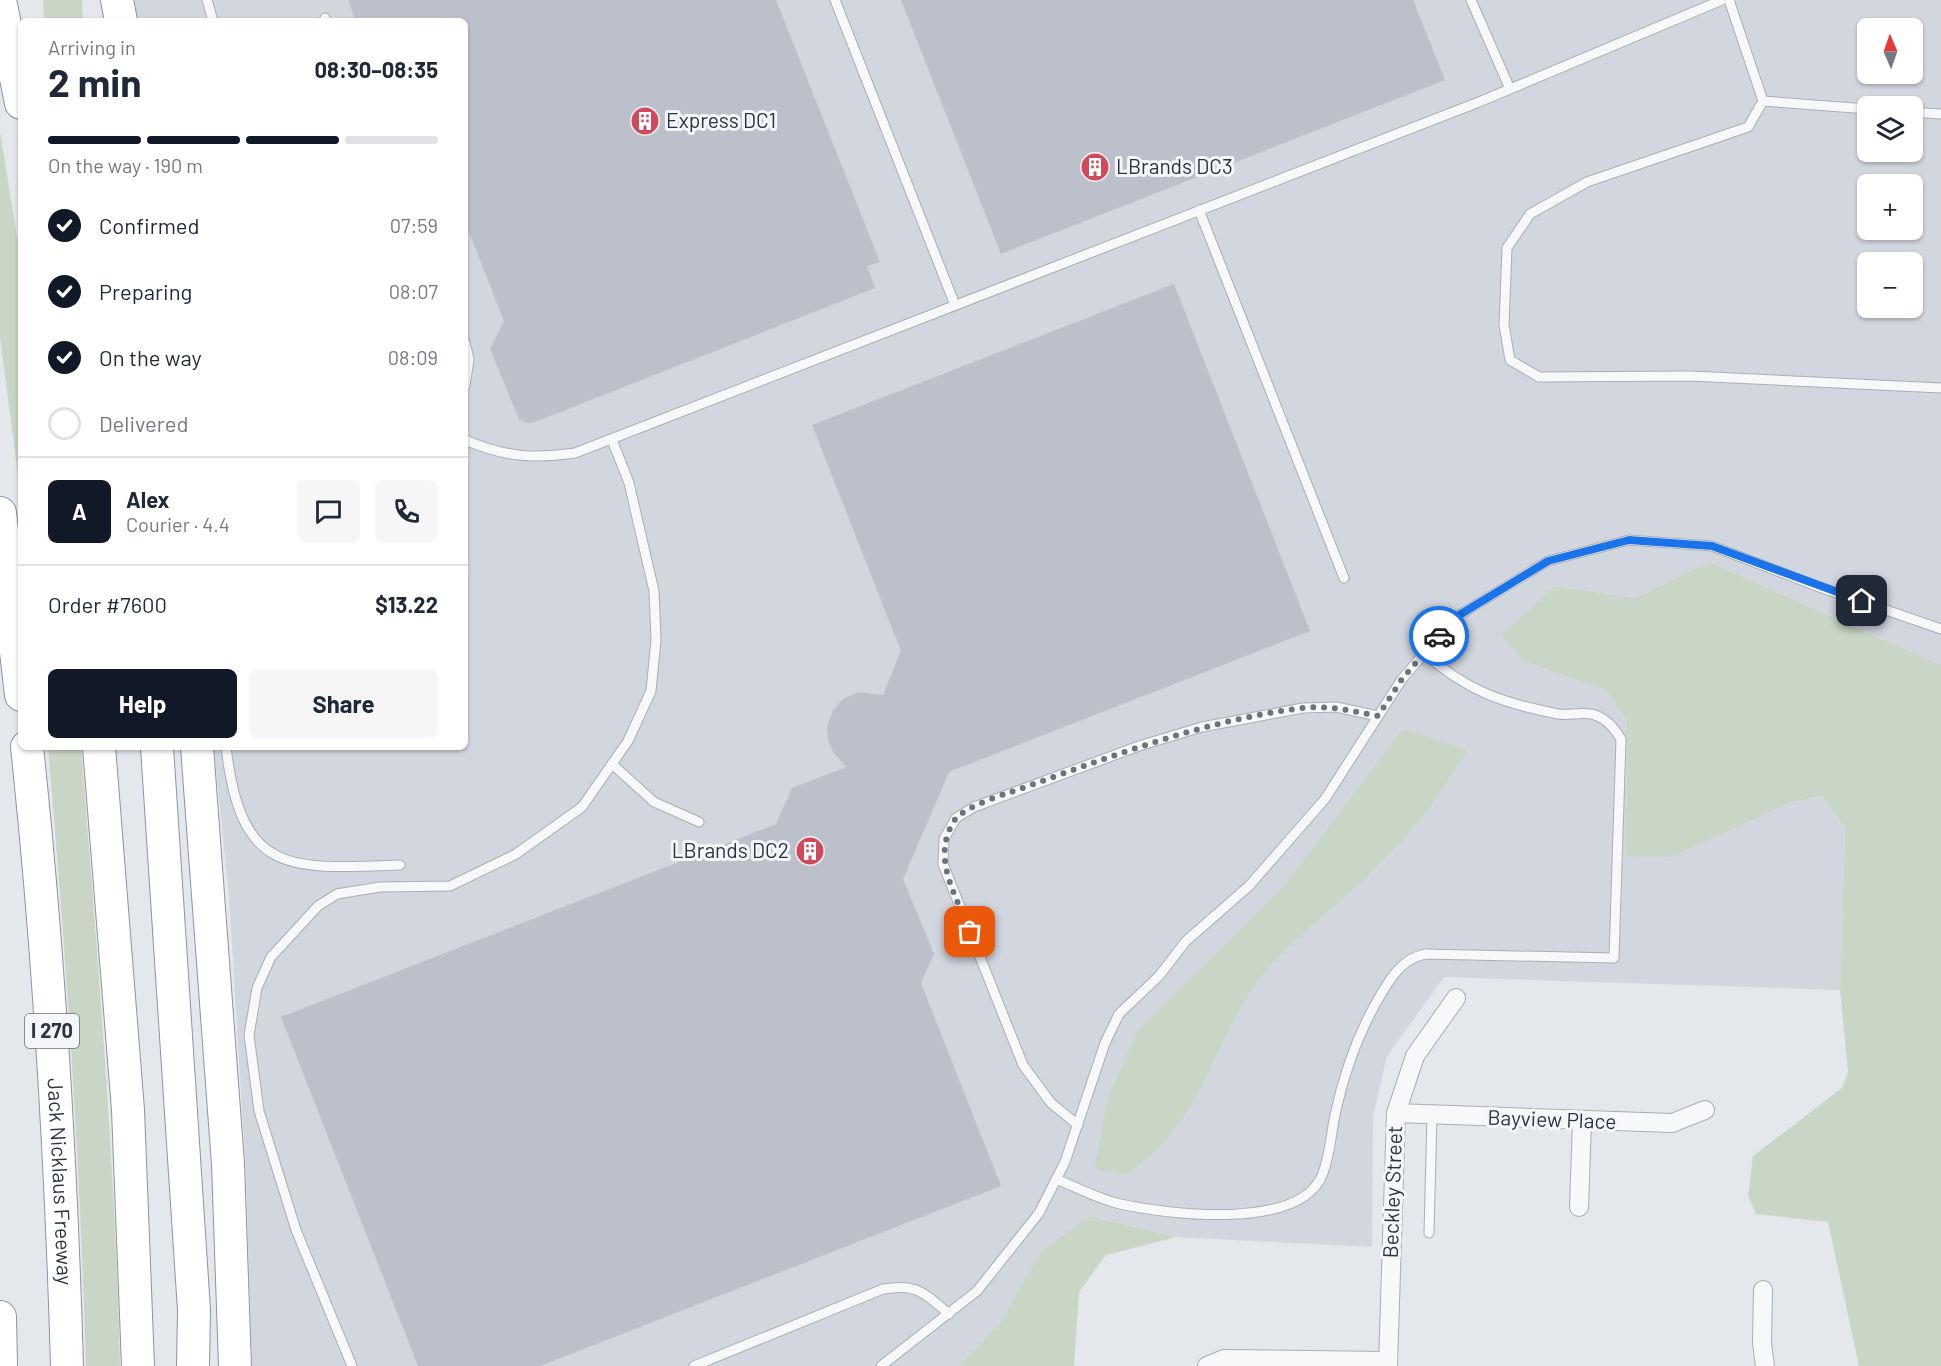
<!DOCTYPE html>
<html lang="en">
<head>
<meta charset="utf-8">
<style>
  body { margin:0; font-family:Barlow,sans-serif; background:#f6f6f7; color:#1f2937; height:100vh; display:flex; flex-direction:column; font-size:22px; white-space:nowrap }
  * { box-sizing:border-box; margin:0 }
  p { font-size:20px; color:#747a83 }
  .icon { flex:none; width:33px; height:33px; fill:none; stroke:currentColor; stroke-width:2; stroke-linecap:round; stroke-linejoin:round }
  .map { position:relative; flex:1; overflow:hidden }
  .drawer { position:absolute; left:18px; top:18px; width:450px; height:732px; display:flex; flex-direction:column; background:#fff; border-radius:9px; box-shadow:0 2px 4px #0004 }
  .drawer>* { flex:none }
  .needle { width:39px; rotate:358deg }
  .fabs { position:absolute; left:1857px; top:18px; display:grid; gap:12px }
  .fabs a { display:grid; place-items:center; width:66px; height:66px; border-radius:9px; background:#fff; box-shadow:0 2px 4px #0004; font-size:30px }
  .pin { position:absolute; display:grid; place-items:center; width:51px; height:51px; color:#fff; margin:-26px; border-radius:12px; box-shadow:0 3px 9px #0006 }
  .courier { position:absolute; display:grid; place-items:center; width:60px; height:60px; margin:-30px; border:4px solid #1a73e8; border-radius:50%; background:#fff; color:#222; box-shadow:0 2px 8px #0007 }
  .overview em { font-style:normal; font-weight:700 }
  .overview div { display:flex; flex-direction:column-reverse }
  .overview { display:flex; align-items:center; justify-content:space-between; height:102px; padding:0 30px }
  h1 { font-size:39px; font-weight:700; line-height:45px }
  .bar { display:grid; grid-template-columns:repeat(4,1fr); gap:9px 6px; align-content:center; height:72px; padding:0 30px }
  .bar i { height:8px; border-radius:4px; background:#e0e1e3 }
  .bar .on { background:#111827 }
  .bar p { grid-column:span 4 }
  .line { display:flex; align-items:center; gap:15px; padding:0 30px; border-top:2px solid #e0e1e3 }
  .line div { flex:1 }
  .round { display:grid; place-items:center; flex:none; width:63px; height:63px; border-radius:9px; background:#f6f6f7 }
  ol { padding:0 30px; list-style:none }
  li { display:flex; align-items:center; gap:18px; height:66px }
  li p { margin-inline-start:auto }
  li .icon { padding:6px; border-radius:50%; background:#111827; color:#fff; stroke-width:4 }
  li:last-child { color:#747a83 }
  li i { width:33px; height:33px; border:3px solid #e0e1e3; border-radius:50% }
  .button { display:flex; gap:12px; margin-top:auto; padding:12px 30px }
  .button a { flex:1; height:69px; border-radius:9px; background:#111827; color:#fff; font-size:24px; font-weight:700; line-height:69px; text-align:center }
  .button a+a { background:#f6f6f7; color:#1f2937 }
  .map>svg:first-child { display:block }
  .built { fill:#d2d6de; fill-rule:evenodd }
  .green { fill:#c9d6c5 }
  .building { fill:#bbc0ca }
  .lines { fill:none; stroke-linecap:round; stroke-linejoin:round }
  .service-casing { stroke:#a9aeb7; stroke-width:11 }
  .minor-casing { stroke:#a9aeb7; stroke-width:20 }
  .motorway-casing { stroke:#8b94a3; stroke-width:34 }
  .service { stroke:#f7f8fa; stroke-width:9 }
  .minor { stroke:#f7f8fa; stroke-width:18 }
  .motorway { stroke:#fff; stroke-width:32 }
  .done { stroke:#6c737f; stroke-width:6; stroke-dasharray:0 10.8 }
  .route { stroke:#1a73e8; stroke-width:8 }
  .labels { text-anchor:middle; stroke-width:6; stroke-linejoin:round; paint-order:stroke }
  .shield { fill:#f4f6f9; stroke:#676e7b; stroke-width:1.5 }
  .shield-label { font-size:20px; font-weight:bold; fill:#2b3445 }
  .poi-label { font-size:21px; fill:#2b3445; stroke:#f4f6f9; text-anchor:start }
  .street-label { font-size:21px; fill:#2b3445; stroke:#f4f6f9 }
</style>
</head>
<body>
<div class="map">
<svg width="1941" height="1366" viewBox="0 0 1941 1366">
  <rect width="100%" height="100%" fill="#e4e7ec"/>
  <path class="built" d="M135 0H1941V665L1709 562 1635 598 1555 586 1525 662 1605 690 1627 720 1626 856 1789 803 1822 796 1845 827 1840 990 1444 977 1387 1056 1373 1117 1372 1247 1176 1237 1090 1216 1041 1251 1000 1323 959 1366H252L246 1172 229 896 214 747H465V21H137ZM1868 28H1912V74H1868ZM1868 106H1912V152H1868ZM1868 184H1912V230H1868ZM1868 262H1912V308H1868Z"/>
  <g class="green">
    <path d="M43 0H82L83 21H44Z"/>
    <path d="M0 132 21 262V498L0 337Z"/>
    <path d="M1709 562 1941 665V1366H1859L1828 1222 1756 1214 1748 1196 1753 1156 1842 1088 1848 1072 1840 990 1845 827 1821 796 1789 803 1671 857 1626 856 1627 720 1605 690 1525 662 1501 635 1555 586 1635 598Z"/>
    <path d="M1403 729 1467 750C1454 770 1442 792 1427 811 1405 839 1378 866 1352 890 1320 921 1280 948 1254 986 1207 1055 1201 1125 1125 1175L1095 1169 1107 1100 1138 1030 1284 886Z"/>
    <path d="M48 747H81C97 953 115 1159 120 1366H86C80 1159 66 953 48 747Z"/>
    <path d="M1090 1216 1176 1237 1106 1255 1079 1292 1074 1366H959L1000 1323 1041 1251Z"/>
  </g>
  <g class="building">
    <path d="M348 0H776L880 262 867 266 875 288 535 422 526 423 519 419 490 349 504 321 465 222V21H356Z"/>
    <path d="M901 0H1413L1445 80 1001 254Z"/>
    <path d="M1174 284 1310 631 949 772 903 879 934 954 921 983 1001 1186 540 1366H418L281 1017 776 824 792 788 846 767 833 752 828 740 827 726 833 711 843 699 858 692 883 695 901 651 812 425Z"/>
  </g>
  <g class="lines">
    <g class="service-casing">
      <g id="service">
        <path d="M207 0 213 21"/>
        <path d="M835 0 955 305"/>
        <path d="M1471 0 1510 89"/>
        <path d="M1729 0 1763 101 1748 127 1587 182 1530 214 1507 248 1504 325 1510 360 1539 377 1691 376 1941 388"/>
        <path d="M325 18 326 21"/>
        <path d="M1763 101 1868 109"/>
        <path d="M1912 112 1941 114"/>
        <path d="M1199 210 1344 578"/>
        <path d="M465 342 469 359 465 386"/>
        <path d="M465 440C505 457 533 459 575 453L1479 102 1722 0"/>
        <path d="M226 747C241 876 289 869 400 865"/>
        <path d="M612 764 654 802 699 822"/>
        <path d="M1078 1125 1051 1103 1023 1065 943 864 944 839 956 818 974 807 1139 746 1202 727 1303 708 1336 707 1378 716"/>
        <path d="M1056 1179C1076 1187 1098 1199 1120 1204 1167 1214 1302 1232 1323 1173 1330 1155 1331 1134 1335 1115 1344 1073 1358 1033 1380 996 1391 977 1402 959 1425 954L1614 958 1621 739C1614 728 1608 720 1595 715 1584 711 1569 716 1558 714 1502 703 1467 691 1424 653"/>
        <path d="M1429 1233 1432 1116"/>
        <path d="M352 1366 296 1230 259 1111 249 1035 257 988 271 957 318 906 337 894 380 887 450 886 516 854 582 807 628 741 651 691 656 640 654 591 629 483 612 440"/>
        <path d="M694 1366 883 1289C917 1283 924 1293 949 1314"/>
        <path d="M881 1366 977 1291 1039 1213 1065 1162 1105 1043 1119 1014 1159 976 1186 941 1249 886 1325 799 1402 679 1456 617 1548 561 1629 540 1712 546 1822 588 1941 629"/>
      </g>
    </g>
    <g class="minor-casing">
      <g id="minor">
        <path d="M1396 1113 1672 1123 1705 1110"/>
        <path d="M1579 1207 1582 1122"/>
        <path d="M1763 1290 1762 1343 1765 1366"/>
        <path d="M1207 1366 1224 1359 1388 1361"/>
        <path d="M1388 1366 1396 1113 1415 1056 1456 998"/>
      </g>
    </g>
    <g class="motorway-casing">
      <g id="motorway">
        <path d="M0 0 21 103"/>
        <path d="M117 0 121 21"/>
        <path d="M0 513 21 695"/>
        <path id="s1" d="M27 747C49 953 61 1159 67 1366"/>
        <path d="M99 747 128 1110 138 1366"/>
        <path d="M157 747 194 1310 193 1366"/>
        <path d="M197 747 228 1164 235 1366"/>
        <path d="M0 1317 1 1366"/>
      </g>
    </g>
    <use href="#service" class="service"/>
    <use href="#minor" class="minor"/>
    <use href="#motorway" class="motorway"/>
  </g>
  <g class="lines">
    <path class="done" d="M970 932C956 895 931 858 954 821 964 805 1013 792 1031 785 1120 753 1208 720 1302 708 1328 705 1352 711 1378 716L1402 679 1439 636"/>
    <path class="route" d="M1439 636 1456 617 1548 561 1629 540 1712 546 1862 601"/>
  </g>
  <defs>
    <g id="building-disc" transform="scale(1.5)"><circle r="9.5" fill="#d1495b" stroke="#f4f6f9"/><path d="M-4-6H4V6H1V3H-1V6H-4ZM-2.5-4.3h1.7v1.8h-1.7ZM.8-4.3h1.7v1.8H.8ZM-2.5-1h1.7V.8h-1.7ZM.8-1h1.7V.8H.8Z" fill="#fff"/></g>
  </defs>
  <g fill-rule="evenodd">
    <use href="#building-disc" x="645" y="121"/>
    <use href="#building-disc" x="1095" y="167"/>
    <use href="#building-disc" x="810" y="851"/>
  </g>
  <g class="labels">
    <rect class="shield" x="25" y="1014" width="54" height="34" rx="4.5"/>
    <g class="shield-label">
      <text x="52" y="1038">I 270</text>
    </g>
    <g class="poi-label">
      <text x="666" y="128">Express DC1</text>
      <text x="1116" y="174">LBrands DC3</text>
      <text x="789" y="858" text-anchor="end">LBrands DC2</text>
    </g>
    <g class="street-label">
      <text transform="translate(1552 1120) rotate(2)" y="7">Bayview Place</text>
      <text dy="7" stroke="none"><textPath href="#s1" startOffset="436">Jack Nicklaus Freeway</textPath></text>
      <text transform="translate(1393 1192) rotate(-88)" y="7">Beckley Street</text>
    </g>
  </g>
</svg>
<div class="fabs">
<a><svg class="needle" viewBox="-14 -14 28 28"><path d="M0-13l5 13h-10z" fill="#e53935"/><path d="M0 13l5-13h-10z" fill="#747a83"/></svg></a>
<a><svg class="icon" aria-label="layers" viewBox="0 0 24 24"><path d="M12 4l9 5-9 5-9-5zM3 14l9 5 9-5"/></svg></a>
<a>+</a>
<a>−</a>
</div>
<div class="pin" style="left:970px;top:932px;background:#ea580c"><svg class="icon" aria-label="bag" viewBox="0 0 24 24"><path d="M5 8h14l-1 12H6zM9 8a3 3 0 0 1 6 0"/></svg></div>
<div class="pin" style="left:1862px;top:601px;background:#1f2937"><svg class="icon" aria-label="home" viewBox="0 0 24 24"><path d="M3 11l9-7 9 7M6 9v11h12V9"/></svg></div>
<div class="courier" style="left:1439px;top:636px"><svg class="icon" aria-label="car" viewBox="0 0 24 24"><path d="M5 17H2v-5l4-1 3-4h7l3 4 3 1v5h-3M9 17h6M6 11h13"/><circle cx="7" cy="17" r="2"/><circle cx="17" cy="17" r="2"/></svg></div>
<section class="drawer">
<div class="overview"><div><h1>2 min</h1><p>Arriving in</p></div><em>08:30–08:35</em></div>
<div class="bar"><i class="on"></i><i class="on"></i><i class="on"></i><i></i><p>On the way · 190 m</p></div>
<ol>
<li><svg class="icon" aria-label="check" viewBox="0 0 24 24"><path d="M5 12l5 5 9-10"/></svg>Confirmed<p>07:59</p></li>
<li><svg class="icon" aria-label="check" viewBox="0 0 24 24"><path d="M5 12l5 5 9-10"/></svg>Preparing<p>08:07</p></li>
<li><svg class="icon" aria-label="check" viewBox="0 0 24 24"><path d="M5 12l5 5 9-10"/></svg>On the way<p>08:09</p></li>
<li><i></i>Delivered</li>
</ol>
<div class="line" style="height:108px"><b class="round" style="background:#111827;color:#fff">A</b><div><b>Alex</b><p>Courier · 4.4</p></div><a class="round"><svg class="icon" aria-label="chat" viewBox="0 0 24 24"><path d="M4 5h16v11H9l-5 4z"/></svg></a><a class="round"><svg class="icon" aria-label="phone" viewBox="0 0 24 24"><path d="M5 4h4l2 5-3 2q2 4 5 5l2-3 5 2v4C11 20 4 13 5 4z"/></svg></a></div>
<div class="line" style="height:78px"><div>Order #7600</div><b>$13.22</b></div>
<div class="button"><a>Help</a><a>Share</a></div>
</section>
</div>
</body>
</html>
